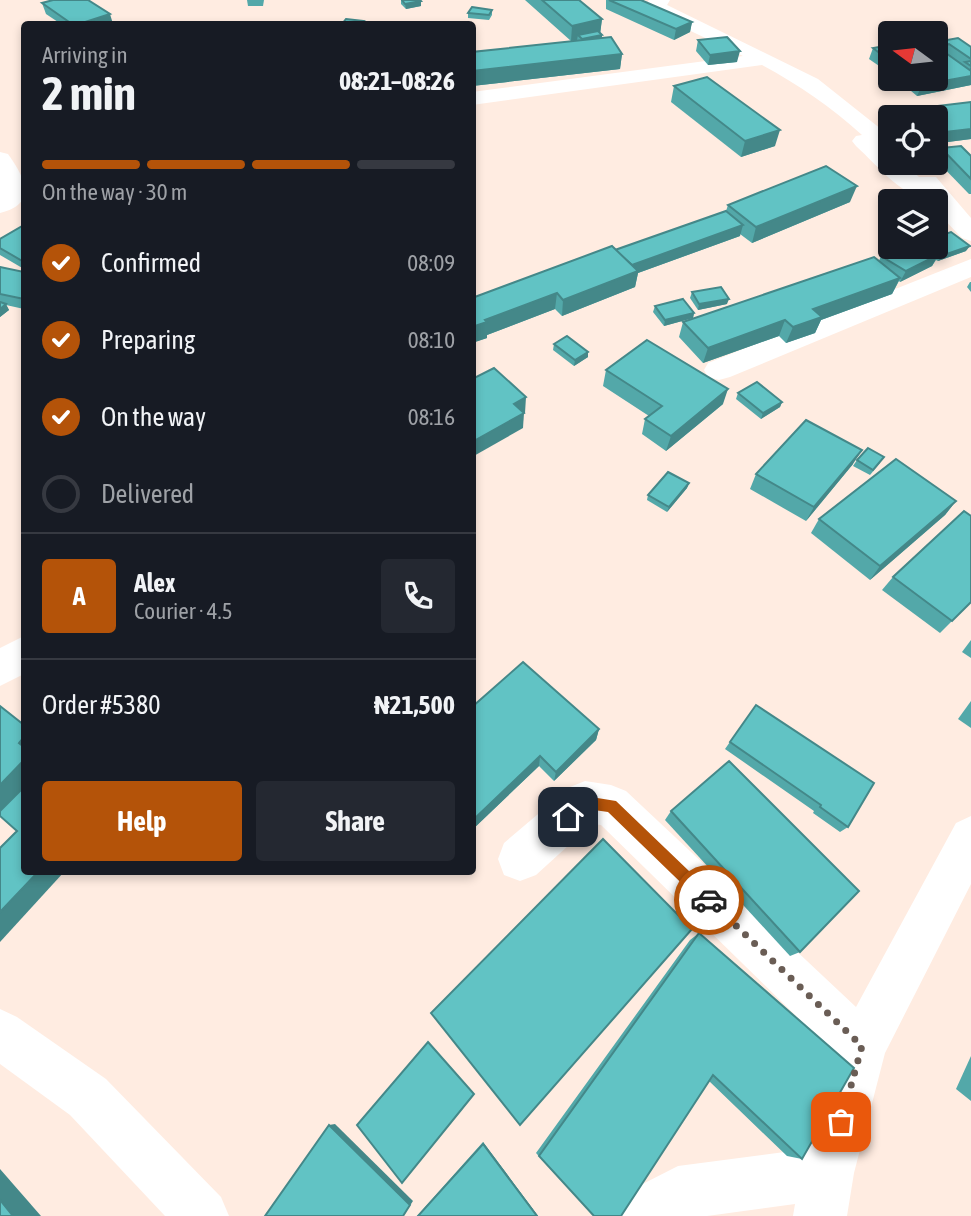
<!DOCTYPE html>
<html lang="en">
<head>
<meta charset="utf-8">
<style>
  body { margin:0; font-family:"Asap Condensed",sans-serif; background:#242831; color:#f1f3f6; height:100vh; display:flex; flex-direction:column; font-size:26px; white-space:nowrap }
  * { box-sizing:border-box; margin:0 }
  p { font-size:23px; color:#9ea1a6 }
  .icon { flex:none; width:38px; height:38px; fill:none; stroke:currentColor; stroke-width:2; stroke-linecap:round; stroke-linejoin:round }
  .map { position:relative; flex:1; overflow:hidden }
  .drawer { position:absolute; left:21px; top:21px; width:455px; height:854px; display:flex; flex-direction:column; background:#171b24; border-radius:7px; box-shadow:0 4px 10px #0003 }
  .drawer>* { flex:none }
  .needle { width:46px; rotate:285deg }
  .controls { position:absolute; left:878px; top:21px; display:grid; gap:14px }
  .controls a { display:grid; place-items:center; width:70px; height:70px; border-radius:7px; background:#171b24; box-shadow:0 4px 10px #0003; font-size:35px }
  .pin { position:absolute; display:grid; place-items:center; width:60px; height:60px; color:#fff; margin:-30px; border-radius:14px; box-shadow:0 4px 10px #0006 }
  .courier { position:absolute; display:grid; place-items:center; width:70px; height:70px; margin:-35px; border:5px solid #b45309; border-radius:50%; background:#fff; color:#222; box-shadow:0 2px 9px #0007 }
  .overview em { font-style:normal; font-weight:700 }
  .overview div { display:flex; flex-direction:column-reverse }
  .overview { display:flex; align-items:center; justify-content:space-between; height:119px; padding:0 21px }
  h1 { font-size:46px; font-weight:700; line-height:52px }
  .bar { display:grid; grid-template-columns:repeat(4,1fr); gap:10px 7px; align-content:center; height:84px; padding:0 21px }
  .bar i { height:9px; border-radius:5px; background:#363941 }
  .bar .current { background:#b45309 }
  .bar p { grid-column:span 4 }
  .line { display:flex; align-items:center; gap:18px; padding:0 21px; border-top:2px solid #363941 }
  .line div { flex:1 }
  .round { display:grid; place-items:center; flex:none; width:74px; height:74px; border-radius:7px; background:#242831 }
  ol { padding:0 21px; list-style:none }
  li { display:flex; align-items:center; gap:21px; height:77px }
  li p { margin-inline-start:auto }
  li .icon { padding:7px; border-radius:50%; background:#b45309; color:#fff; stroke-width:4 }
  li:last-child { color:#9ea1a6 }
  li i { width:38px; height:38px; border:4px solid #363941; border-radius:50% }
  .primary-button { display:flex; gap:14px; margin-top:auto; padding:14px 21px }
  .primary-button a { flex:1; height:80px; border-radius:7px; background:#b45309; color:#fff; font-size:28px; font-weight:700; line-height:80px; text-align:center }
  .primary-button a+a { background:#242831; color:#f1f3f6 }
  .map>svg:first-child { display:block }
  .lines { fill:none; stroke-linecap:round; stroke-linejoin:round }
  .street { fill:#fff; fill-rule:evenodd }
  .wall { fill:#53a8a9 }
  .shaded-wall { fill:#448889 }
  .building { fill:#61c3c4; stroke:#448889; stroke-width:2 }
  .route { fill:#b45309 }
  .done { stroke:#6a5d55; stroke-width:7; stroke-dasharray:0 12.6 }
</style>
</head>
<body>
<div class="map">
<svg width="971" height="1216" viewBox="0 0 971 1216">
  <rect width="100%" height="100%" fill="#ffece1"/>
  <g class="lines">
    <g class="street">
      <path d="M649 0H670L667 5 818 79 891 137V163H903L919 177H936L971 218V241L962 238 936 211V201C905 201 878 166 856 146L852 141 856 136 862 135C831 107 799 85 762 65L472 105V92L743 56 651 12 647 3Z"/>
      <path d="M0 152 8 154C25 178 38 204 0 213Z"/>
      <path d="M971 259V277L730 377 719 380 708 377 704 370 708 363Z"/>
      <path d="M24 636V674L0 686V648Z"/>
      <path d="M585 781 611 785 626 791 856 1007 956 823 971 816V884L885 1053 854 1173 847 1216H793L795 1204 707 1216H609L617 1197 678 1166 807 1149 835 1054 601 825 592 824 536 875 520 881 504 875 498 859 504 843 570 787Z"/>
      <path d="M0 1009 17 1017 106 1079 221 1197 229 1216H165L70 1115 0 1064Z"/>
    </g>
  </g>
  <g class="wall">
    <path d="M247 0H264L263 6H248Z"/>
    <path d="M401 0H420L421 6 406 9 401 4Z"/>
    <path d="M525 0H579L602 19 600 33 602 38 622 54 620 69 472 86V52L577 41V40L571 41Z"/>
    <path d="M606 0H641L692 22 690 32 674 40 606 9Z"/>
    <path d="M42 3 113 24H61L46 14Z"/>
    <path d="M492 10V15L489 20 468 18V13Z"/>
    <path d="M936 38 942 41 971 47V85L917 96 904 85 907 79H936Z"/>
    <path d="M698 40 737 62 708 65 696 51Z"/>
    <path d="M891 45V67L882 68 869 59 873 48Z"/>
    <path d="M674 86 775 146 741 157 671 102Z"/>
    <path d="M971 102V139L940 143 936 139V117H917L921 108Z"/>
    <path d="M941 148 971 156V194H969L936 160Z"/>
    <path d="M885 197 891 201V226L880 208Z"/>
    <path d="M850 202 752 243 740 234V236L638 273 635 287 562 316 555 309 487 335V338L472 343 615 250 726 211 728 205Z"/>
    <path d="M936 218 941 225 936 233Z"/>
    <path d="M24 225V269L0 255V239Z"/>
    <path d="M897 247H936L966 251 938 261 936 260 932 266 900 282 899 281 892 294 821 320 815 333 786 343 779 336 703 363 679 337 683 322 879 261 881 256Z"/>
    <path d="M0 267 24 272V309L6 305 9 310 0 317Z"/>
    <path d="M970 282H971V292L967 287Z"/>
    <path d="M692 292 727 304 698 310 690 298Z"/>
    <path d="M655 306 694 313 693 318 664 326 653 312Z"/>
    <path d="M554 344 588 357 574 366 553 350Z"/>
    <path d="M606 370 723 404 666 451 642 434 645 419 649 416 603 386Z"/>
    <path d="M738 393 782 402 780 407 761 419 736 399Z"/>
    <path d="M857 460 880 463 870 475 853 466Z"/>
    <path d="M853 464 806 521 750 489 756 474Z"/>
    <path d="M689 483 687 488 667 512 647 500 648 495Z"/>
    <path d="M956 501 945 515 870 580 811 533 819 519Z"/>
    <path d="M893 577 971 602 940 633 882 590Z"/>
    <path d="M971 640V658L962 652Z"/>
    <path d="M971 701V728L958 719Z"/>
    <path d="M756 705 848 827 840 832 813 813 814 811 725 749Z"/>
    <path d="M472 707 599 729 596 740 554 781 539 766 472 830Z"/>
    <path d="M671 811 800 952 790 956 665 820Z"/>
    <path d="M699 933 802 1159 787 1156 709 1081 594 1216 536 1153 690 940Z"/>
    <path d="M971 1056V1101L956 1089Z"/>
    <path d="M483 1142 538 1216H417Z"/>
  </g>
  <g class="shaded-wall">
    <path d="M421 1V6L406 9 405 4Z"/>
    <path d="M110 14 113 24H79Z"/>
    <path d="M602 19 600 35H578L577 40 571 41 572 26Z"/>
    <path d="M692 22 690 32 674 40 676 29Z"/>
    <path d="M602 35V40L582 45V39Z"/>
    <path d="M949 44 944 54 936 50 938 46Z"/>
    <path d="M740 51 737 62 708 65 710 55Z"/>
    <path d="M622 54 620 69 472 86V71Z"/>
    <path d="M891 57V67L882 68 886 58Z"/>
    <path d="M971 66V85L917 96 922 85 966 77Z"/>
    <path d="M971 129V139L940 143 945 132Z"/>
    <path d="M780 130 775 146 741 157 745 141Z"/>
    <path d="M857 186 850 202 752 243 756 227Z"/>
    <path d="M743 225 740 236 638 273 635 287 562 316 563 300 630 266Z"/>
    <path d="M970 246 966 251 938 261 941 256Z"/>
    <path d="M938 255 932 266 900 282 906 271Z"/>
    <path d="M900 278 892 294 821 320 815 333 786 343 793 327 813 309Z"/>
    <path d="M557 293 555 309 487 335V338L472 343V327L485 320Z"/>
    <path d="M729 299 727 304 698 310 699 304Z"/>
    <path d="M6 304 9 310 0 317V309Z"/>
    <path d="M694 313 693 318 664 326 665 320Z"/>
    <path d="M785 320 779 336 703 363 708 348Z"/>
    <path d="M588 352V357L574 366 575 360Z"/>
    <path d="M728 389 723 404 666 451 671 436Z"/>
    <path d="M526 397 525 413 513 419 514 404Z"/>
    <path d="M782 402 780 407 761 419 763 413Z"/>
    <path d="M524 413 523 428 472 457V442Z"/>
    <path d="M862 450 853 464 806 521 814 507Z"/>
    <path d="M689 483 687 488 667 512 669 507Z"/>
    <path d="M956 501 945 515 870 580 880 566Z"/>
    <path d="M599 729 596 740 554 781 556 772Z"/>
    <path d="M24 737V747L19 743Z"/>
    <path d="M540 756 539 766 472 830V821Z"/>
    <path d="M24 760V790L0 815V785Z"/>
    <path d="M38 872H64L0 942V912Z"/>
    <path d="M335 1124 413 1201 403 1216 329 1125Z"/>
    <path d="M483 1142 538 1216H537L483 1144Z"/>
    <path d="M0 1169 41 1216H13L0 1200Z"/>
  </g>
  <g class="building">
    <path d="M53 0H88L110 14 79 24H72L42 3Z"/>
    <path d="M402 0H420L421 1 405 4Z"/>
    <path d="M542 0H579L602 19 572 26Z"/>
    <path d="M609 0H641L692 22 676 29Z"/>
    <path d="M472 7 492 10 489 15 468 13Z"/>
    <path d="M346 19 364 21 362 24H342Z"/>
    <path d="M598 31 602 35 582 39 578 35Z"/>
    <path d="M611 37 622 54 472 71V52Z"/>
    <path d="M727 37 740 51 710 55 698 40Z"/>
    <path d="M958 38 971 47V59L949 44 938 46 936 45V42Z"/>
    <path d="M891 45V57L886 58 873 48Z"/>
    <path d="M936 46 971 71V76L922 85 914 79H936V69L944 68 936 62Z"/>
    <path d="M971 61V66L965 62Z"/>
    <path d="M707 77 780 130 745 141 674 86Z"/>
    <path d="M971 102V129L945 132 936 123V117H930L921 108Z"/>
    <path d="M961 146 971 156V179L941 148Z"/>
    <path d="M826 166 857 186 756 227 728 205Z"/>
    <path d="M921 196 925 201H891V207L885 197Z"/>
    <path d="M726 211 743 225 632 265 615 250Z"/>
    <path d="M24 225V262L0 248V239Z"/>
    <path d="M951 232 970 246 941 256 929 247H936V237Z"/>
    <path d="M612 246 638 271 563 300 557 293 485 320 487 322 472 327V298Z"/>
    <path d="M897 247H925L938 255 906 271 881 256Z"/>
    <path d="M874 257 900 278 813 309 822 317 793 327 785 320 708 348 683 322Z"/>
    <path d="M0 267 24 272V299L0 294Z"/>
    <path d="M721 287 729 299 699 304 692 292Z"/>
    <path d="M683 299 694 313 665 320 655 306Z"/>
    <path d="M0 302 6 304 0 309Z"/>
    <path d="M567 336 588 352 575 360 554 344Z"/>
    <path d="M647 340 728 389 671 436 645 419 662 406 606 370Z"/>
    <path d="M494 368 526 397 514 404 524 413 472 442V379Z"/>
    <path d="M757 382 782 402 763 413 738 393Z"/>
    <path d="M806 420 862 450 814 507 756 474Z"/>
    <path d="M868 448 884 457 873 470 857 460Z"/>
    <path d="M896 459 956 501 880 566 819 519Z"/>
    <path d="M668 472 689 483 669 507 648 495Z"/>
    <path d="M964 511 971 516V602L952 621 893 577Z"/>
    <path d="M523 662 599 729 556 772 540 756 472 821V707Z"/>
    <path d="M756 705 874 783 848 827 820 807 821 805 730 742Z"/>
    <path d="M0 706 24 725V737L19 743 24 747V760L0 785Z"/>
    <path d="M729 761 859 891 800 952 671 811Z"/>
    <path d="M24 787V872H38L0 912V848L17 831 0 816V811Z"/>
    <path d="M603 839 692 929 520 1125 431 1013Z"/>
    <path d="M699 933 854 1068 802 1159 713 1075 621 1216H594L539 1156Z"/>
    <path d="M428 1042 474 1094 402 1183 357 1125Z"/>
    <path d="M329 1125 410 1205 403 1216H265Z"/>
    <path d="M483 1144 537 1216H418Z"/>
    <path d="M0 1200 13 1216H0Z"/>
  </g>
  <path class="route" d="M585 796 616 801 714 895V905H704L608 812 587 809 573 821H564V812Z"/>
  <g class="lines">
    <path class="done" d="M709 900 862 1046 841 1122"/>
  </g>
</svg>
<div class="controls">
<a><svg class="needle" viewBox="-14 -14 28 28"><path d="M0-13l5 13h-10z" fill="#e53935"/><path d="M0 13l5-13h-10z" fill="#9ea1a6"/></svg></a>
<a><svg class="icon" aria-label="locate" viewBox="0 0 24 24"><circle cx="12" cy="12" r="6"/><path d="M12 2v4M12 18v4M2 12h4M18 12h4"/></svg></a>
<a><svg class="icon" aria-label="layers" viewBox="0 0 24 24"><path d="M12 4l9 5-9 5-9-5zM3 14l9 5 9-5"/></svg></a>
</div>
<div class="pin" style="left:841px;top:1122px;background:#ea580c"><svg class="icon" aria-label="bag" viewBox="0 0 24 24"><path d="M5 8h14l-1 12H6zM9 8a3 3 0 0 1 6 0"/></svg></div>
<div class="pin" style="left:568px;top:817px;background:#1f2937"><svg class="icon" aria-label="home" viewBox="0 0 24 24"><path d="M3 11l9-7 9 7M6 9v11h12V9"/></svg></div>
<div class="courier" style="left:709px;top:900px"><svg class="icon" aria-label="car" viewBox="0 0 24 24"><path d="M5 17H2v-5l4-1 3-4h7l3 4 3 1v5h-3M9 17h6M6 11h13"/><circle cx="7" cy="17" r="2"/><circle cx="17" cy="17" r="2"/></svg></div>
<section class="drawer">
<div class="overview"><div><h1>2 min</h1><p>Arriving in</p></div><em>08:21–08:26</em></div>
<div class="bar"><i class="current"></i><i class="current"></i><i class="current"></i><i></i><p>On the way · 30 m</p></div>
<ol>
<li><svg class="icon" aria-label="check" viewBox="0 0 24 24"><path d="M5 12l5 5 9-10"/></svg>Confirmed<p>08:09</p></li>
<li><svg class="icon" aria-label="check" viewBox="0 0 24 24"><path d="M5 12l5 5 9-10"/></svg>Preparing<p>08:10</p></li>
<li><svg class="icon" aria-label="check" viewBox="0 0 24 24"><path d="M5 12l5 5 9-10"/></svg>On the way<p>08:16</p></li>
<li><i></i>Delivered</li>
</ol>
<div class="line" style="height:126px"><b class="round" style="background:#b45309;color:#fff">A</b><div><b>Alex</b><p>Courier · 4.5</p></div><a class="round"><svg class="icon" aria-label="phone" viewBox="0 0 24 24"><path d="M5 4h4l2 5-3 2q2 4 5 5l2-3 5 2v4C11 20 4 13 5 4z"/></svg></a></div>
<div class="line" style="height:91px"><div>Order #5380</div><b>₦21,500</b></div>
<div class="primary-button"><a>Help</a><a>Share</a></div>
</section>
</div>
</body>
</html>
